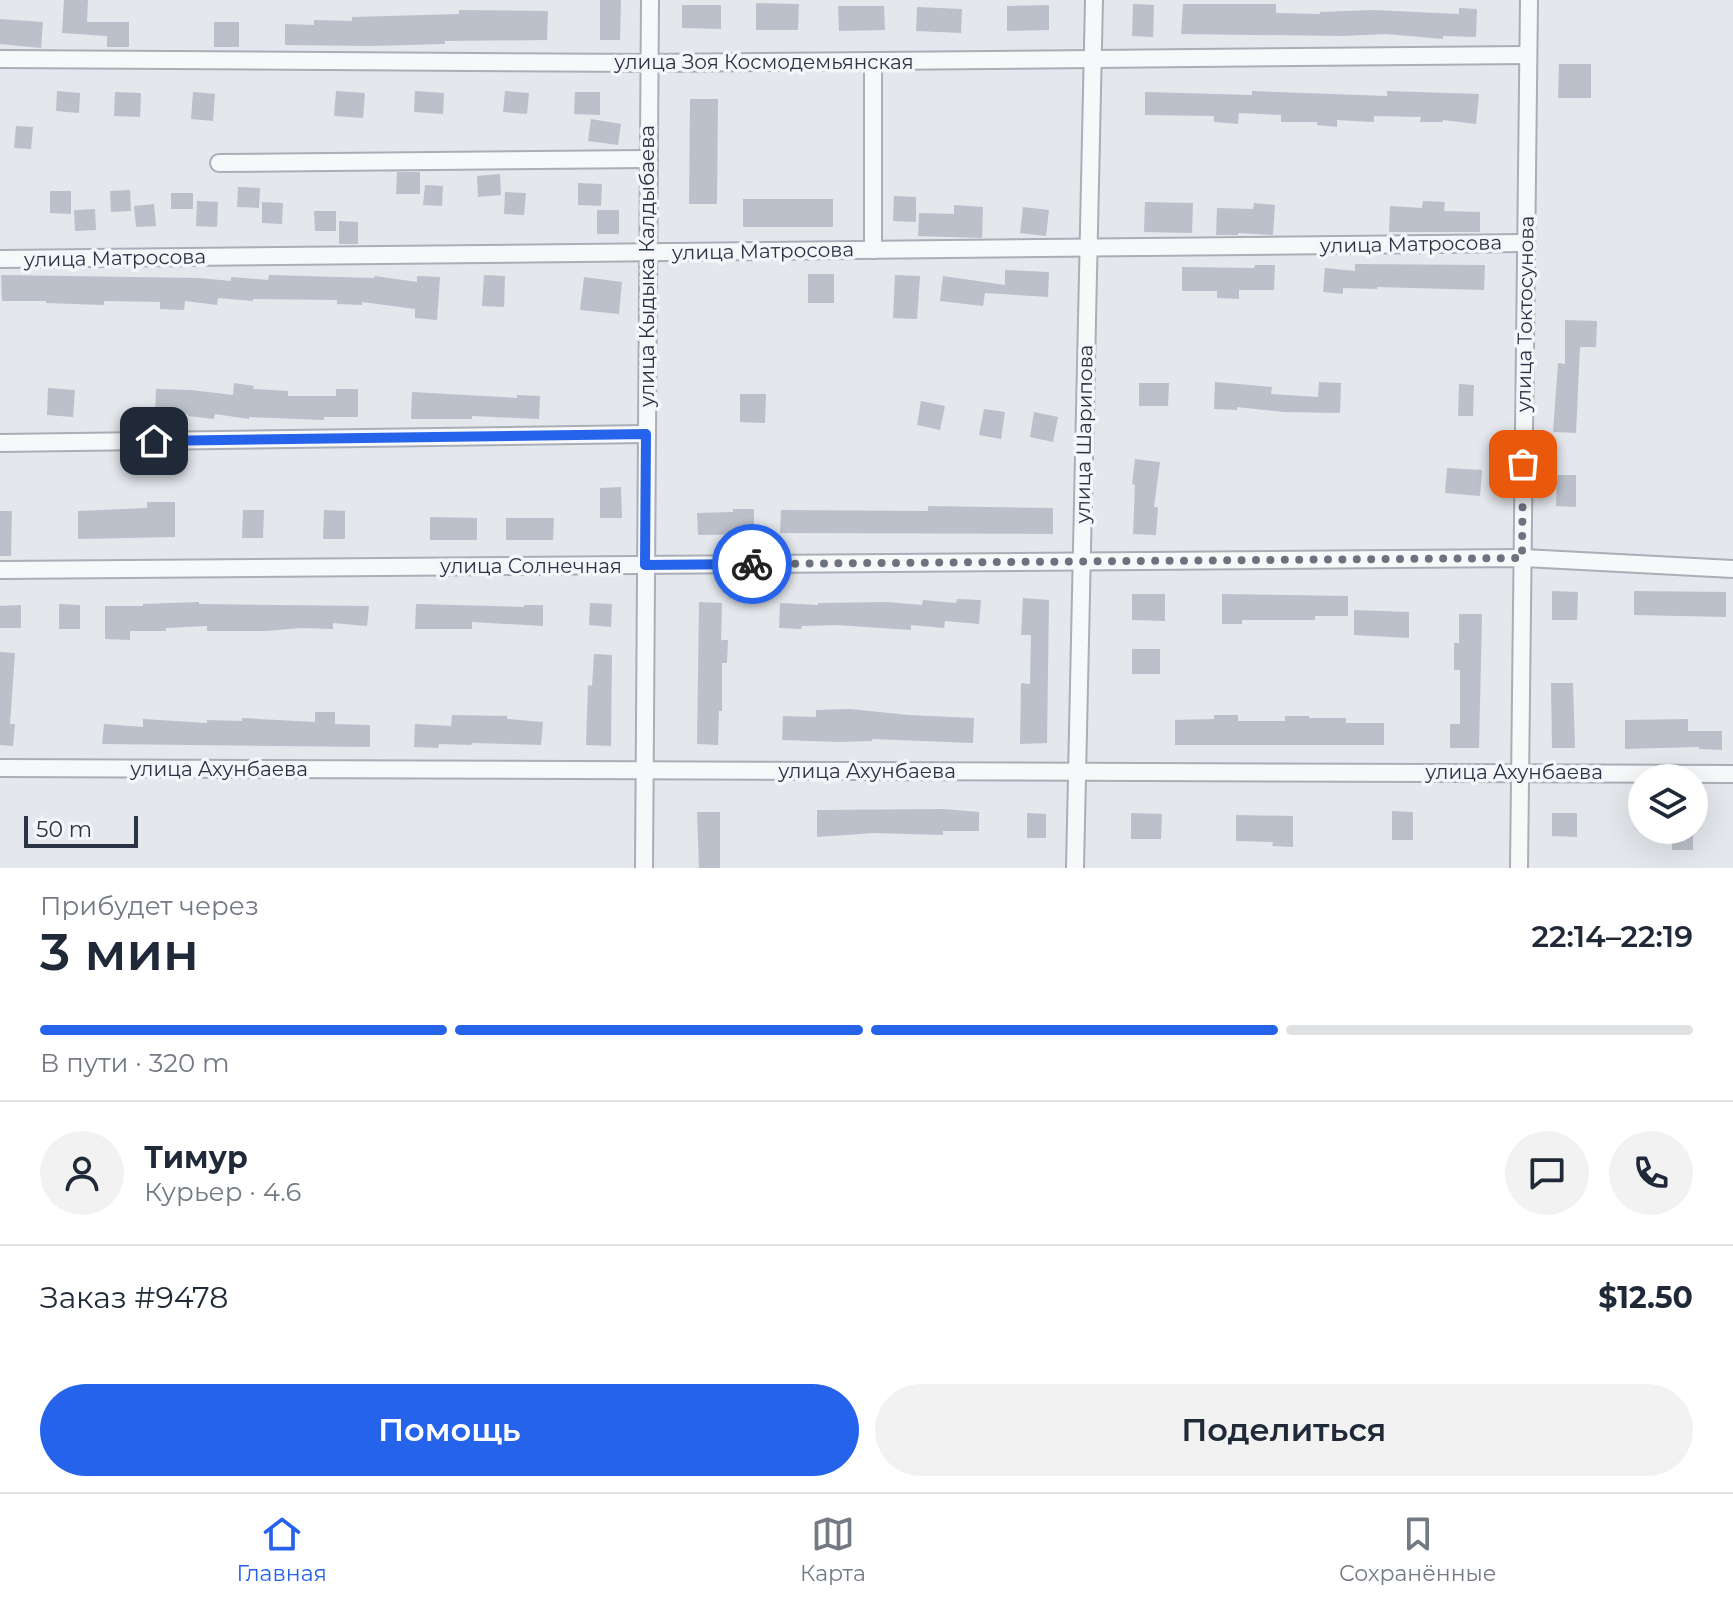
<!DOCTYPE html>
<html lang="ru">
<head>
<meta charset="utf-8">
<style>
  body { margin:0; font-family:Montserrat,sans-serif; background:#f2f2f3; color:#1f2937; height:100vh; display:flex; flex-direction:column; font-size:30px; white-space:nowrap }
  * { box-sizing:border-box; margin:0 }
  p { font-size:26px; color:#747a83 }
  .icon { flex:none; width:44px; height:44px; fill:none; stroke:currentColor; stroke-width:2; stroke-linecap:round; stroke-linejoin:round }
  .map { position:relative; height:868px; overflow:hidden }
  .side { display:flex; flex-direction:column; background:#fff; flex:1 }
  .side>* { flex:none }
  .buttons { position:absolute; left:1628px; top:764px; display:grid; gap:16px }
  .buttons a { display:grid; place-items:center; width:80px; height:80px; border-radius:50%; background:#fff; box-shadow:0 8px 32px #0002; font-size:40px }
  .scale { position:absolute; left:24px; bottom:20px; width:114px; box-sizing:border-box; padding-left:8px; border:4px solid #2b3445; border-top:0; font-size:22px; line-height:28px; white-space:nowrap; color:#2b3445; -webkit-text-stroke:6px #f4f6f9; paint-order:stroke }
  .pin { position:absolute; display:grid; place-items:center; width:68px; height:68px; color:#fff; margin:-34px; border-radius:16px; box-shadow:0 4px 12px #0006 }
  .courier { position:absolute; display:grid; place-items:center; width:80px; height:80px; margin:-40px; border:6px solid #2563eb; border-radius:50%; background:#fff; color:#222; box-shadow:0 2px 10px #0007 }
  .headline em { font-style:normal; font-weight:600 }
  .headline div { display:flex; flex-direction:column-reverse }
  .headline { display:flex; align-items:center; justify-content:space-between; height:136px; padding:0 40px }
  h1 { font-size:52px; font-weight:600; line-height:60px }
  .bar { display:grid; grid-template-columns:repeat(4,1fr); gap:12px 8px; align-content:center; height:96px; padding:0 40px }
  .bar i { height:10px; border-radius:6px; background:#e0e1e3 }
  .bar .on { background:#2563eb }
  .bar p { grid-column:span 4 }
  .line { display:flex; align-items:center; gap:20px; padding:0 40px; border-top:2px solid #e0e1e3 }
  .line div { flex:1 }
  .round { display:grid; place-items:center; flex:none; width:84px; height:84px; border-radius:42px; background:#f2f2f3 }
  .cta { display:flex; gap:16px; margin-top:auto; padding:16px 40px }
  .cta a { flex:1; height:92px; border-radius:48px; background:#2563eb; color:#fff; font-size:32px; font-weight:600; line-height:92px; text-align:center }
  .cta a+a { background:#f2f2f3; color:#1f2937 }
  .dock { display:flex; justify-content:space-around; align-items:center; height:112px; border-top:2px solid #e0e1e3; background:#fff; font-size:22px; color:#747a83 }
  .dock a { display:grid; justify-items:center; gap:4px }
  .dock .on { color:#2563eb }
  .map>svg:first-child { display:block }
  .building { fill:#bbc0ca }
  .lines { fill:none; stroke-linecap:round; stroke-linejoin:round }
  .minor-casing { stroke:#a9aeb7; stroke-width:20 }
  .minor { stroke:#f7f8fa; stroke-width:16 }
  .done { stroke:#6c737f; stroke-width:8; stroke-dasharray:0 14.4 }
  .route { stroke:#2563eb; stroke-width:10 }
  .labels { text-anchor:middle; stroke-width:7; stroke-linejoin:round; paint-order:stroke }
  .street-label { font-size:20px; fill:#2b3445; stroke:#f4f6f9 }
</style>
</head>
<body>
<div class="map">
<svg width="1733" height="868" viewBox="0 0 1733 868">
  <rect width="100%" height="100%" fill="#e4e7ec"/>
  <g class="building">
    <path d="M64 0H88L87 22H129V47H107V36L62 33Z"/>
    <path d="M600 0H621L620 40H600Z"/>
    <path d="M756 3 799 4 798 30H756Z"/>
    <path d="M1133 4 1154 5 1153 37 1132 36Z"/>
    <path d="M1183 4H1276V13L1320 14V12L1373 10 1459 14V8L1477 9 1476 37 1443 36V39L1386 34 1342 36 1181 34Z"/>
    <path d="M682 5H721V29L682 28Z"/>
    <path d="M1049 5V30L1007 31V6Z"/>
    <path d="M838 6H884L885 30 839 31Z"/>
    <path d="M917 7 962 9 961 33 916 31Z"/>
    <path d="M459 10 548 11 547 40 445 41V44L371 46 285 45V24L314 25V20L352 21V17L459 14Z"/>
    <path d="M0 19 43 22 41 48 0 44Z"/>
    <rect x="214" y="22" width="25" height="25"/>
    <path d="M1559 64H1591V98H1558Z"/>
    <path d="M57 91 80 93 79 113 56 111Z"/>
    <path d="M336 91 365 93 363 118 334 116Z"/>
    <path d="M415 91 444 93 443 114 414 112Z"/>
    <path d="M505 91 529 93 527 114 503 112Z"/>
    <path d="M1252 91 1387 96V91L1479 94 1476 124 1443 120V122H1420L1421 117 1374 116V122L1337 120V127L1317 125V122H1281V115L1239 113 1238 124 1214 122V116L1145 115V92L1252 95Z"/>
    <path d="M115 92 141 93 140 117 114 116Z"/>
    <path d="M193 92 215 94 213 121 191 119Z"/>
    <path d="M575 92H600V115L574 114Z"/>
    <path d="M690 99H718L717 204H689Z"/>
    <path d="M591 119 621 124 618 145 588 141Z"/>
    <path d="M16 126 33 127 31 149 14 148Z"/>
    <path d="M397 172H420V194H396Z"/>
    <path d="M500 174 501 195 478 197 477 176Z"/>
    <path d="M578 183 602 184 601 206 578 205Z"/>
    <path d="M425 185 443 186 442 206 423 205Z"/>
    <path d="M238 187 260 188 259 208 237 207Z"/>
    <path d="M130 190 131 211 111 212 110 191Z"/>
    <path d="M50 191H71V214L50 213Z"/>
    <path d="M505 192 526 193 524 215 504 214Z"/>
    <rect x="171" y="193" width="22" height="16"/>
    <path d="M894 196 916 197V222L893 221Z"/>
    <rect x="743" y="199" width="90" height="28"/>
    <path d="M197 201 218 202 217 227 196 226Z"/>
    <path d="M1423 201 1445 202 1444 211 1480 212V232H1389L1390 206 1422 208Z"/>
    <path d="M262 202 283 203 282 224 262 223Z"/>
    <path d="M1145 202 1193 203 1192 233 1144 232Z"/>
    <path d="M1254 203 1275 205 1273 235 1238 233V235H1216L1217 208 1253 209Z"/>
    <path d="M154 204 156 226 136 227 134 206Z"/>
    <path d="M954 205 983 207 982 238 918 236 919 213 954 214Z"/>
    <path d="M1023 207 1049 210 1046 236 1020 233Z"/>
    <path d="M95 209 96 230 75 231 74 210Z"/>
    <rect x="597" y="210" width="22" height="24"/>
    <path d="M314 211H336V231H315Z"/>
    <path d="M339 221 358 222V244H339Z"/>
    <path d="M1355 264 1485 265 1484 290 1377 287V289L1343 288V294L1323 292 1325 268 1355 271Z"/>
    <path d="M1255 265H1275L1274 290H1239V299L1217 298V291H1182V267L1254 268Z"/>
    <path d="M1005 270 1049 272 1048 297 985 293 983 306 940 301 943 276 1005 285Z"/>
    <rect x="808" y="274" width="26" height="29"/>
    <path d="M1 275 199 278 231 281V277L268 280 269 275 374 278 375 276 417 282V276L440 277 437 320 415 318V309L362 302V305L337 304V300L253 299V301L218 298 217 305 185 301 184 310 160 309V302L104 301V305L46 303V301H2Z"/>
    <path d="M484 275 505 276 504 307 482 306Z"/>
    <path d="M895 275 920 276 917 319 893 318Z"/>
    <path d="M584 277 622 282 619 314 580 310Z"/>
    <path d="M1565 320 1597 321 1596 347H1580L1576 433 1553 432 1558 363 1565 364Z"/>
    <path d="M1215 382 1272 387 1271 394 1318 397 1319 382 1341 383 1340 413 1283 412 1237 407V410L1214 409Z"/>
    <path d="M234 383 254 386 253 389 288 391V396H336V389H358V417H324V420L249 417V419L215 414 214 419 188 416V414L155 412 156 389 191 390 233 395Z"/>
    <path d="M1139 383H1169L1168 406H1139Z"/>
    <path d="M1459 384 1474 385 1473 416H1458Z"/>
    <path d="M48 388 75 390 73 417 47 415Z"/>
    <path d="M412 392 517 398V395L540 396 539 419 472 416V419H411Z"/>
    <path d="M740 394H766L765 423 740 422Z"/>
    <path d="M921 401 945 406 940 430 917 425Z"/>
    <path d="M984 409 1005 412 1001 439 979 435Z"/>
    <path d="M1034 412 1058 417 1053 442 1030 437Z"/>
    <path d="M1135 459 1160 462 1154 507H1158L1156 535 1133 534 1135 485 1132 484Z"/>
    <path d="M1447 468 1482 470 1480 496 1445 493Z"/>
    <path d="M1557 475H1576V507L1556 506Z"/>
    <path d="M621 487 622 518H600V488Z"/>
    <path d="M147 502H175V537L78 539V511L147 508Z"/>
    <path d="M928 506 1053 508V534L780 533 781 510 928 511Z"/>
    <path d="M733 509H754V534L698 535 697 513 733 512Z"/>
    <path d="M243 510H264L263 538H242Z"/>
    <path d="M324 510 345 511V539H323Z"/>
    <path d="M0 511H12L11 556H0Z"/>
    <path d="M430 517 477 518V540H430Z"/>
    <path d="M506 518H554L553 540H506Z"/>
    <path d="M1552 591 1578 592 1577 620H1552Z"/>
    <path d="M1634 591 1726 592V617L1634 615Z"/>
    <path d="M1132 594H1165V621L1132 620Z"/>
    <path d="M1222 594 1348 596V616H1315V620H1242V624H1222Z"/>
    <path d="M1023 598 1049 600 1047 743 1020 744 1021 683 1030 684 1031 635H1021Z"/>
    <path d="M957 599 981 600 979 624 945 621 944 628 911 625V630L836 625 802 626 801 629 779 628 780 603 818 605V603L887 602 922 605 923 600 956 603Z"/>
    <path d="M199 602V604L369 606 367 626 333 623V629L300 628 267 631H207V626L166 628V631H130V640L105 639V606H143V604Z"/>
    <path d="M699 602 722 603 721 640H728L727 663H722V711H719L718 745 697 744Z"/>
    <path d="M590 603 612 604 611 627 589 625Z"/>
    <path d="M59 604 80 605V629H59Z"/>
    <path d="M416 604 524 607V605H543V626L472 622V629H415Z"/>
    <path d="M21 605V628H0V606Z"/>
    <path d="M1354 610 1409 612V638L1354 635Z"/>
    <path d="M1459 614H1482L1479 748H1450V724H1460V670H1454V643H1459Z"/>
    <rect x="1132" y="649" width="28" height="25"/>
    <path d="M0 652 15 653 10 724H15L13 746 0 745Z"/>
    <path d="M594 654 612 655 611 746 586 745 588 685 592 686Z"/>
    <path d="M1551 683H1573L1575 748H1552Z"/>
    <path d="M850 709 908 715 974 718 973 743 872 739V741L839 742 782 740 783 716 816 717V710Z"/>
    <path d="M315 712H335V724L370 725V747L102 744 104 724 143 727V719L207 723V720L242 721V718L315 722Z"/>
    <path d="M452 715 507 716V719L543 722 541 745 472 743 471 745 439 744 438 748 414 747 415 724 451 726Z"/>
    <path d="M1214 715H1238V721H1285V716H1309V718H1346V723H1384V745H1175V720L1214 719Z"/>
    <path d="M1688 719V731H1722V750L1699 749V747L1625 749V720Z"/>
    <path d="M943 809 979 812V831H943V835L874 833 817 837V810Z"/>
    <path d="M1392 811 1413 812V840H1392Z"/>
    <path d="M697 812H720V868H699Z"/>
    <path d="M1027 813 1046 814V838H1027Z"/>
    <path d="M1131 813 1162 814 1161 839H1131Z"/>
    <path d="M1552 813H1577V837L1552 836Z"/>
    <path d="M1236 815 1293 816V847L1272 846 1273 842 1236 841Z"/>
    <rect x="1672" y="830" width="21" height="20"/>
  </g>
  <g class="lines">
    <g class="minor-casing">
      <g id="minor">
        <path d="M0 59 648 63 1528 55"/>
        <path d="M873 61V250"/>
        <path d="M219 163 647 159"/>
        <path d="M0 259 1526 243"/>
        <path d="M0 443 646 434"/>
        <path d="M0 570 1522 558 1733 569"/>
        <path d="M0 768 1733 774"/>
        <path d="M644 868 650 0"/>
        <path d="M1075 868 1094 0"/>
        <path d="M1519 868 1529 0"/>
      </g>
    </g>
    <use href="#minor" class="minor"/>
  </g>
  <g class="lines">
    <path class="done" d="M752 564 1522 558 1523 464"/>
    <path class="route" d="M154 441 646 434 645 565 752 564"/>
  </g>
  <g class="labels">
    <g class="street-label">
      <text x="764" y="69">улица Зоя Космодемьянская</text>
      <text transform="translate(1411 244) rotate(-1)" y="7">улица Матросова</text>
      <text transform="translate(763 251) rotate(-1)" y="7">улица Матросова</text>
      <text transform="translate(115 258) rotate(-1)" y="7">улица Матросова</text>
      <text transform="translate(647 266) rotate(-90)" y="7">улица Кыдыка Калдыбаева</text>
      <text transform="translate(1525 314) rotate(-89)" y="7">улица Токтосунова</text>
      <text transform="translate(1084 434) rotate(-89)" y="7">улица Шарипова</text>
      <text x="531" y="573">улица Солнечная</text>
      <text x="219" y="776">улица Ахунбаева</text>
      <text x="867" y="778">улица Ахунбаева</text>
      <text x="1514" y="779">улица Ахунбаева</text>
    </g>
  </g>
</svg>
<div class="buttons">
<a><svg class="icon" aria-label="layers" viewBox="0 0 24 24"><path d="M12 4l9 5-9 5-9-5zM3 14l9 5 9-5"/></svg></a>
</div>
<div class="scale">50 m</div>
<div class="pin" style="left:1523px;top:464px;background:#ea580c"><svg class="icon" aria-label="bag" viewBox="0 0 24 24"><path d="M5 8h14l-1 12H6zM9 8a3 3 0 0 1 6 0"/></svg></div>
<div class="pin" style="left:154px;top:441px;background:#1f2937"><svg class="icon" aria-label="home" viewBox="0 0 24 24"><path d="M3 11l9-7 9 7M6 9v11h12V9"/></svg></div>
<div class="courier" style="left:752px;top:564px"><svg class="icon" aria-label="bike" viewBox="0 0 24 24"><circle cx="6" cy="16" r="4"/><circle cx="18" cy="16" r="4"/><path d="M6 16l4-8h5l3 8M10 8l3 8H6M13 5h3"/></svg></div>
</div>
<section class="side">
<div class="headline"><div><h1>3 мин</h1><p>Прибудет через</p></div><em>22:14–22:19</em></div>
<div class="bar"><i class="on"></i><i class="on"></i><i class="on"></i><i></i><p>В пути · 320 m</p></div>
<div class="line" style="height:144px"><a class="round"><svg class="icon" aria-label="person" viewBox="0 0 24 24"><circle cx="12" cy="8" r="4"/><path d="M4 21q1-7 8-7t8 7"/></svg></a><div><b>Тимур</b><p>Курьер · 4.6</p></div><a class="round"><svg class="icon" aria-label="chat" viewBox="0 0 24 24"><path d="M4 5h16v11H9l-5 4z"/></svg></a><a class="round"><svg class="icon" aria-label="phone" viewBox="0 0 24 24"><path d="M5 4h4l2 5-3 2q2 4 5 5l2-3 5 2v4C11 20 4 13 5 4z"/></svg></a></div>
<div class="line" style="height:104px"><div>Заказ #9478</div><b>$12.50</b></div>
<div class="cta"><a>Помощь</a><a>Поделиться</a></div>
</section>
<nav class="dock">
<a class="on"><svg class="icon" aria-label="home" viewBox="0 0 24 24"><path d="M3 11l9-7 9 7M6 9v11h12V9"/></svg>Главная</a>
<a><svg class="icon" aria-label="map" viewBox="0 0 24 24"><path d="M3 6l6-2 6 2 6-2v14l-6 2-6-2-6 2zM9 4v14M15 6v14"/></svg>Карта</a>
<a><svg class="icon" aria-label="saved" viewBox="0 0 24 24"><path d="M7 4h10v16l-5-4-5 4z"/></svg>Сохранённые</a>
</nav>
</body>
</html>
